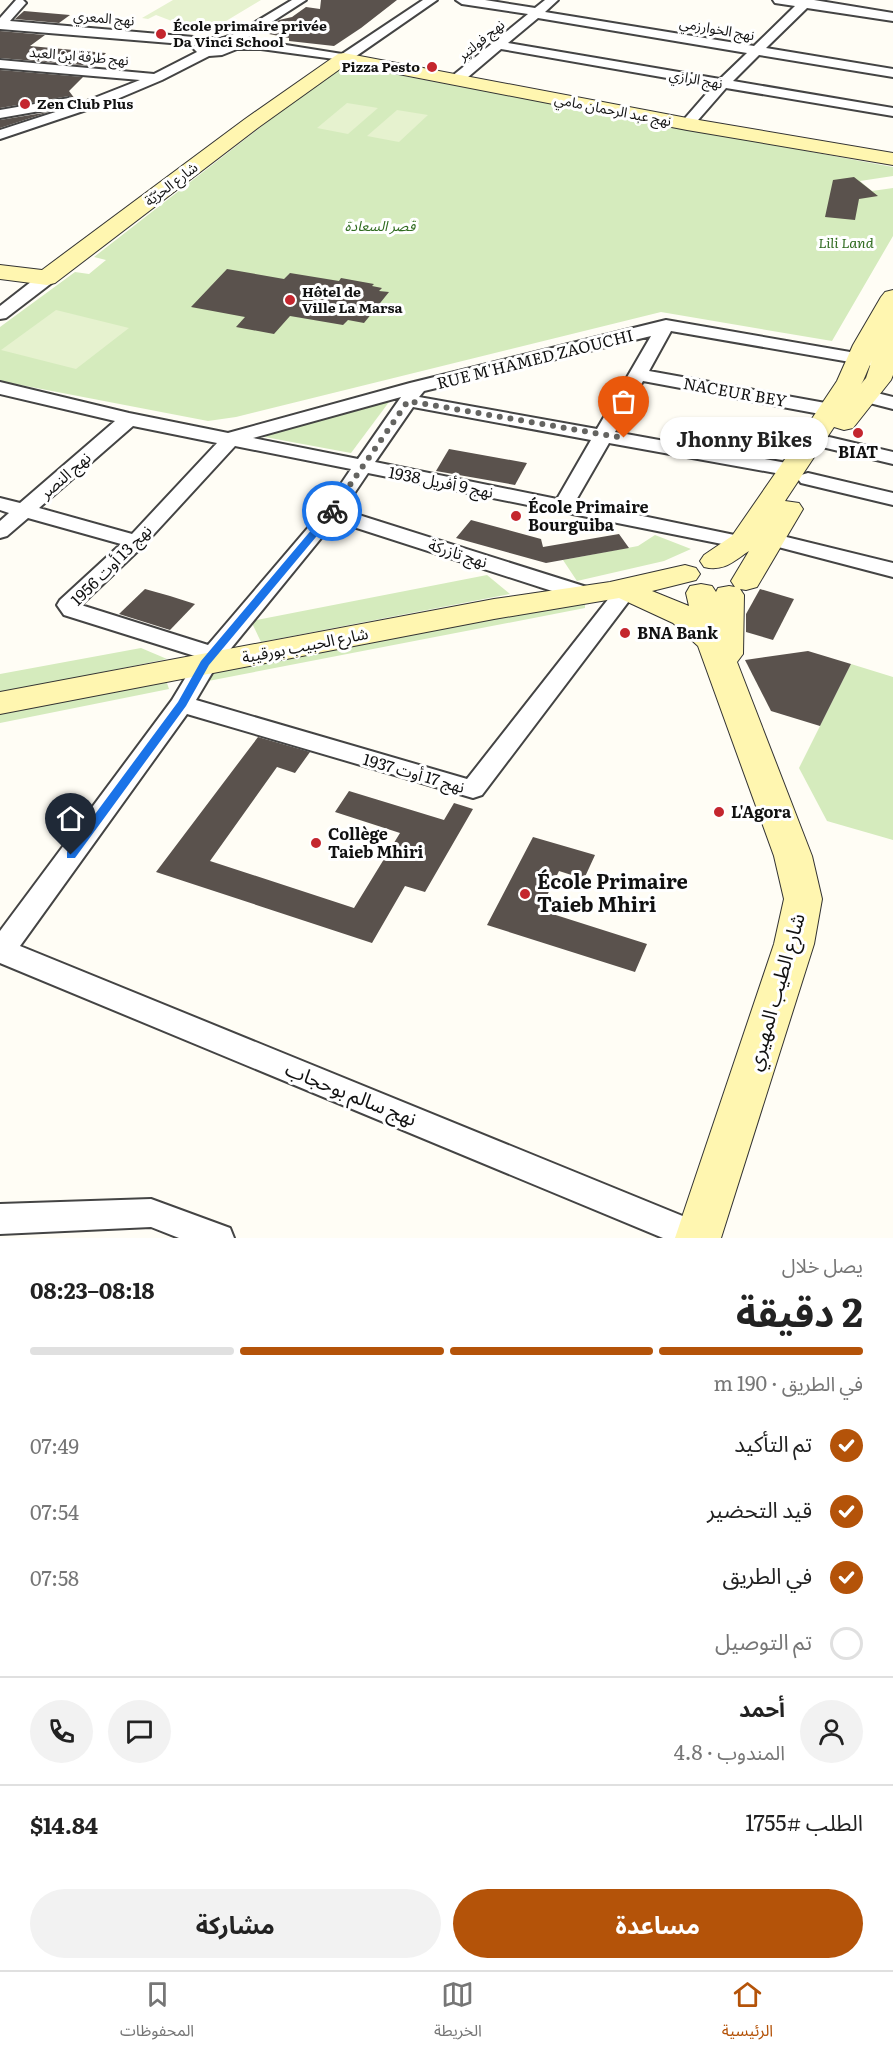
<!DOCTYPE html>
<html lang="ar">
<head>
<meta charset="utf-8">
<style>
  body { margin:0; font-family:Literata,"Noto Sans Arabic",serif; background:#f2f2f2; color:#222; direction:rtl; height:100vh; display:flex; flex-direction:column; font-size:22px; white-space:nowrap }
  * { box-sizing:border-box; margin:0 }
  p { font-size:20px; color:#767676 }
  .icon { flex:none; width:33px; height:33px; fill:none; stroke:currentColor; stroke-width:2; stroke-linecap:round; stroke-linejoin:round }
  .map { position:relative; height:1238px; overflow:hidden; direction:ltr }
  .drawer { display:flex; flex-direction:column; background:#fff; flex:1 }
  .drawer>* { flex:none }
  .pin { position:absolute; display:grid; place-items:center; width:51px; height:51px; color:#fff; margin:-62px -26px; border-radius:50% 50% 50% 0; rotate:-45deg; box-shadow:0 0 6px #0007 }
  .pin .icon { rotate:45deg }
  .courier { position:absolute; display:grid; place-items:center; width:60px; height:60px; margin:-30px; border:4px solid #1a73e8; border-radius:50%; background:#fff; color:#222; box-shadow:0 2px 8px #0007 }
  .bubble { position:absolute; height:42px; border-radius:21px; background:#fff; box-shadow:0 2px 4px #0004; font-size:20px; font-weight:700; line-height:42px; text-align:center; direction:rtl }
  .summary em { font-style:normal; font-weight:700 }
  .summary div { display:flex; flex-direction:column-reverse }
  .summary { display:flex; align-items:center; justify-content:space-between; height:102px; padding:0 30px }
  h1 { font-size:39px; font-weight:700; line-height:45px }
  .bar { display:grid; grid-template-columns:repeat(4,1fr); gap:9px 6px; align-content:center; height:72px; padding:0 30px }
  .bar i { height:8px; border-radius:4px; background:#e0e0e0 }
  .bar .on { background:#b45309 }
  .bar p { grid-column:span 4 }
  .line { display:flex; align-items:center; gap:15px; padding:0 30px; border-top:2px solid #e0e0e0 }
  .line div { flex:1 }
  .round { display:grid; place-items:center; flex:none; width:63px; height:63px; border-radius:32px; background:#f2f2f2 }
  ol { padding:0 30px; list-style:none }
  li { display:flex; align-items:center; gap:18px; height:66px }
  li p { margin-inline-start:auto }
  li .icon { padding:6px; border-radius:50%; background:#b45309; color:#fff; stroke-width:4 }
  li:last-child { color:#767676 }
  li i { width:33px; height:33px; border:3px solid #e0e0e0; border-radius:50% }
  .button { display:flex; gap:12px; margin-top:auto; padding:12px 30px }
  .button a { flex:1; height:69px; border-radius:36px; background:#b45309; color:#fff; font-size:24px; font-weight:700; line-height:69px; text-align:center }
  .button a+a { background:#f2f2f2; color:#222 }
  .tab-bar { display:flex; justify-content:space-around; align-items:center; height:84px; border-top:2px solid #e0e0e0; background:#fff; font-size:16px; color:#767676 }
  .tab-bar a { display:grid; justify-items:center; gap:3px }
  .tab-bar .on { color:#b45309 }
  .map>svg:first-child { display:block }
  .green { fill:#d5ebbd }
  .pitch { fill:#e6f2cf }
  .building { fill:#5a524d }
  .lines { fill:none; stroke-linecap:round; stroke-linejoin:round }
  .street-casing { stroke:#444; stroke-width:4 }
  .secondary-casing { stroke:#333; stroke-width:2 }
  .street { fill:#fff; fill-rule:evenodd }
  .secondary { fill:#fff6b0; fill-rule:evenodd }
  .route { fill:#1a73e8 }
  .done { stroke:#646461; stroke-width:6; stroke-dasharray:0 10.8 }
  .poi-dot { fill:#c4262e; stroke:#fff; stroke-width:2 }
  .labels { text-anchor:middle; stroke-width:6; stroke-linejoin:round; paint-order:stroke }
  .far-street-label { font-size:14px; fill:#111; stroke:#fff }
  .far-poi-label { font-size:14px; font-weight:bold; fill:#111; stroke:#fff; text-anchor:start }
  .far-park-label { font-size:14px; font-style:italic; fill:#2f6b1f; stroke:#fff }
  .street-label { font-size:16px; fill:#111; stroke:#fff }
  .poi-label { font-size:16px; font-weight:bold; fill:#111; stroke:#fff; text-anchor:start }
  .near-poi-label { font-size:20px; font-weight:bold; fill:#111; stroke:#fff; text-anchor:start }
  .near-street-label { font-size:20px; fill:#111; stroke:#fff }
</style>
</head>
<body>
<div class="map">
<svg width="893" height="1238" viewBox="0 0 893 1238">
  <rect width="100%" height="100%" fill="#fffdf5"/>
  <g class="green">
    <path d="M350 66 893 167V176L860 181 872 191 893 188V236L832 341 661 312 236 417 208 421 0 381V327L75 272 89 274 106 260 94 257 334 70Z"/>
    <path d="M389 402 351 453 254 435Z"/>
    <path d="M655 535 691 549 664 561 577 581 563 560 638 546Z"/>
    <path d="M487 575 510 594 261 642 251 621Z"/>
    <path d="M585 596V608L203 682 211 668Z"/>
    <path d="M141 648 167 659 0 693V674Z"/>
    <path d="M851 664 893 677V840L827 821 799 768Z"/>
    <path d="M165 677 169 689 0 723V711Z"/>
  </g>
  <g class="pitch">
    <path d="M173 0H261L221 24 177 23 156 15 148 19 142 18Z"/>
    <path d="M347 103 378 108 348 134 317 128Z"/>
    <path d="M397 110 428 115 399 142 367 136Z"/>
    <path d="M56 310 129 328 76 369 1 350Z"/>
  </g>
  <g class="building">
    <path d="M321 0H397L361 28 334 46 289 41V38L264 33 279 20 292 17 306 7 320 9Z"/>
    <path d="M24 11 70 15 59 23 15 19Z"/>
    <path d="M0 31 45 35 30 46 106 53 93 66 0 58Z"/>
    <path d="M0 70 83 77 69 91 75 99 69 96 0 108Z"/>
    <path d="M49 112 0 128V120Z"/>
    <path d="M854 177 878 196 859 199 855 220 825 217 833 180Z"/>
    <path d="M227 269 284 279 290 273 339 281 341 278 374 284 372 286 382 288 379 291 389 292 364 323 348 320 343 325 290 316 274 334 236 327 245 317 191 307Z"/>
    <path d="M449 449 527 463 515 485 436 471Z"/>
    <path d="M471 520 541 539 543 547 619 534 629 548 546 563 456 538Z"/>
    <path d="M145 589 170 596 195 604 170 630 119 614Z"/>
    <path d="M760 589 794 599 773 640 746 632V614Z"/>
    <path d="M808 651 851 664 820 726 771 711 745 660Z"/>
    <path d="M258 737 310 752 295 773 277 767 210 861 354 908 400 833 335 812 349 791 444 820 454 803 473 809 425 892 405 886 372 943 156 872Z"/>
    <path d="M533 837 595 855 584 879 559 871 540 910 647 944 635 972 487 925Z"/>
  </g>
  <g class="lines">
    <g class="street-casing">
      <g id="street">
        <path d="M16 0H23L26 3 10 21 205 38H223L239 32 292 0H306L247 38 238 41H261L342 54 423 0H437L349 61 261 49H237L222 55 209 56 162 80 110 102 0 139V130L74 106 140 80 0 68V60L154 74 197 52 193 48 195 45 0 29V18ZM219 45 225 47H207L209 46Z"/>
        <path d="M456 0H485L535 8 545 0H558L545 12 754 46 795 6 775 3 773 0H814L893 13V21L807 8 766 48 893 69V77L759 55 733 81 893 108V116L726 88 692 127 687 128 680 124 713 86 501 49 461 83H451L449 80 451 77 528 14 462 4ZM538 18 747 53 720 79 508 43Z"/>
        <path d="M69 98 76 102 74 105 0 118V110Z"/>
        <path d="M47 273 53 274 55 278 53 282 6 318 0 319V306L41 274Z"/>
        <path d="M666 320 879 357 885 358 888 362 885 366 879 367 671 331 649 371 831 404 838 406 840 410 838 414 831 416 643 381 615 432 792 464 799 466 802 470 799 474 792 476 609 443 575 502 749 538 753 542 749 546 742 548 368 473 343 510 593 589 596 594 593 599 585 601 577 599 335 521 215 668 196 700 467 779 613 593 611 588 614 583 622 581 630 583 635 593 482 795 473 798 187 714 20 946 712 1228 716 1238H663L0 963V931L172 700 198 657 64 615 57 605 60 600 121 544 28 518 7 536 0 538V521L9 513 0 510V498L20 503 115 421 0 394V382L129 413 228 433 410 383ZM651 336 597 429 419 397 424 391ZM401 397 358 459 253 438ZM413 407 591 440 557 499 375 462ZM133 426 217 443 132 534 39 508ZM235 446 351 469 324 509 208 645 81 605 143 546Z"/>
        <path d="M865 390 893 397V409L858 400 856 396 858 392Z"/>
        <path d="M829 437 893 452V464L822 447 819 443 822 439Z"/>
        <path d="M808 473 893 493V505L801 483 798 479 801 475Z"/>
        <path d="M770 533 893 563V577L763 543 759 539 763 535Z"/>
        <path d="M151 1199 230 1228 234 1238H179L151 1227 0 1234V1204Z"/>
      </g>
    </g>
    <g class="secondary-casing">
      <g id="secondary">
        <path d="M344 53 687 118 893 153V165L687 130 347 64 259 127 55 283 47 285 0 279V265L42 270 245 119 338 54Z"/>
        <path d="M893 290V375L891 380 853 428 844 430 834 427 785 501 799 503 803 509 757 587 746 590 740 589 744 595 743 654 737 662 812 856 822 899 814 944 721 1238H675L774 944 784 899 774 856 698 646 673 623 619 598 494 619 0 714V692L494 599 610 582 685 565 696 568 700 574 696 580 652 591 689 606 686 593 690 586 701 584 712 586 716 592 718 588 729 586 735 587 731 581 749 551C734 561 724 572 704 567L700 561 704 555 732 536 779 468 837 381 853 345 881 297 885 292ZM872 360 866 378 861 384 863 381Z"/>
      </g>
    </g>
    <use href="#street" class="street"/>
    <use href="#secondary" class="secondary"/>
  </g>
  <path class="route" d="M332 508 337 511 336 513 209 665 186 706 75 858H67V852L178 702 201 661 329 509Z"/>
  <g class="lines">
    <path class="done" d="M332 511 408 401 624 438"/>
  </g>
  <g class="poi-dot">
    <circle cx="161" cy="34" r="6"/>
    <circle cx="432" cy="67" r="6"/>
    <circle cx="25" cy="104" r="6"/>
    <circle cx="290" cy="300" r="6"/>
    <circle cx="858" cy="433" r="6"/>
    <circle cx="516" cy="516" r="6"/>
    <circle cx="625" cy="633" r="6"/>
    <circle cx="719" cy="812" r="6"/>
    <circle cx="316" cy="843" r="6"/>
    <circle cx="525" cy="894" r="6"/>
  </g>
  <g class="labels">
    <g class="far-street-label">
      <text transform="translate(104 18) rotate(5)" y="5">نهج المعري</text>
      <text transform="translate(717 29) rotate(10)" y="5">نهج الخوارزمي</text>
      <text transform="translate(481 40) rotate(-39)" y="5">نهج فولتير</text>
      <text transform="translate(79 56) rotate(5)" y="5">نهج طرفة ابن العبد</text>
      <text transform="translate(696 79) rotate(10)" y="5">نهج الرازي</text>
      <text transform="translate(613 110) rotate(11)" y="5">نهج عبد الرحمان مامي</text>
      <text transform="translate(171 184) rotate(-37)" y="5">شارع الحرّيّة</text>
    </g>
    <g class="far-poi-label">
      <text x="173" y="31">École primaire privée<tspan x="173" dy="16">Da Vinci School</tspan></text>
      <text x="420" y="72" text-anchor="end">Pizza Pesto</text>
      <text x="37" y="109">Zen Club Plus</text>
      <text x="302" y="297">Hôtel de<tspan x="302" dy="16">Ville La Marsa</tspan></text>
    </g>
    <g class="far-park-label">
      <text x="380" y="231">قصر السعادة</text>
      <text x="846" y="248">Lili Land</text>
    </g>
    <g class="street-label">
      <text transform="translate(535 359) rotate(-14)" y="6">RUE M'HAMED ZAOUCHI</text>
      <text transform="translate(735 392) rotate(10)" y="6">NACEUR BEY</text>
      <text transform="translate(65 475) rotate(-41)" y="6">نهج النصر</text>
      <text transform="translate(441 482) rotate(11)" y="6">نهج 9 أفريل 1938</text>
      <text transform="translate(458 553) rotate(18)" y="6">نهج تازركة</text>
      <text transform="translate(111 565) rotate(-45)" y="6">نهج 13 أوت 1956</text>
      <text transform="translate(305 645) rotate(-11)" y="6">شارع الحبيب بورقيبة</text>
      <text transform="translate(414 773) rotate(16)" y="6">نهج 17 أوت 1937</text>
    </g>
    <g class="poi-label">
      <text x="858" y="458" text-anchor="middle">BIAT</text>
      <text x="528" y="513">École Primaire<tspan x="528" dy="18">Bourguiba</tspan></text>
      <text x="637" y="639">BNA Bank</text>
      <text x="731" y="818">L'Agora</text>
      <text x="328" y="840">Collège<tspan x="328" dy="18">Taieb Mhiri</tspan></text>
    </g>
    <g class="near-poi-label">
      <text x="537" y="889">École Primaire<tspan x="537" dy="23">Taieb Mhiri</tspan></text>
    </g>
    <g class="near-street-label">
      <text transform="translate(776 992) rotate(-74)" y="7">شارع الطيب المهيري</text>
      <text transform="translate(351 1094) rotate(22)" y="7">نهج سالم بوحجاب</text>
    </g>
  </g>
</svg>
<div class="pin" style="left:624px;top:438px;background:#ea580c"><svg class="icon" aria-label="bag" viewBox="0 0 24 24"><path d="M5 8h14l-1 12H6zM9 8a3 3 0 0 1 6 0"/></svg></div>
<div class="pin" style="left:71px;top:855px;background:#1f2937"><svg class="icon" aria-label="home" viewBox="0 0 24 24"><path d="M3 11l9-7 9 7M6 9v11h12V9"/></svg></div>
<div class="courier" style="left:332px;top:511px"><svg class="icon" aria-label="bike" viewBox="0 0 24 24"><circle cx="6" cy="16" r="4"/><circle cx="18" cy="16" r="4"/><path d="M6 16l4-8h5l3 8M10 8l3 8H6M13 5h3"/></svg></div>
<div class="bubble" style="left:660px;top:417px;width:168px">Jhonny Bikes</div>
</div>
<section class="drawer">
<div class="summary"><div><h1>2 دقيقة</h1><p>يصل خلال</p></div><em>08:18–08:23</em></div>
<div class="bar"><i class="on"></i><i class="on"></i><i class="on"></i><i></i><p>في الطريق · 190 m</p></div>
<ol>
<li><svg class="icon" aria-label="check" viewBox="0 0 24 24"><path d="M5 12l5 5 9-10"/></svg>تم التأكيد<p>07:49</p></li>
<li><svg class="icon" aria-label="check" viewBox="0 0 24 24"><path d="M5 12l5 5 9-10"/></svg>قيد التحضير<p>07:54</p></li>
<li><svg class="icon" aria-label="check" viewBox="0 0 24 24"><path d="M5 12l5 5 9-10"/></svg>في الطريق<p>07:58</p></li>
<li><i></i>تم التوصيل</li>
</ol>
<div class="line" style="height:108px"><a class="round"><svg class="icon" aria-label="person" viewBox="0 0 24 24"><circle cx="12" cy="8" r="4"/><path d="M4 21q1-7 8-7t8 7"/></svg></a><div><b>أحمد</b><p>المندوب · 4.8</p></div><a class="round"><svg class="icon" aria-label="chat" viewBox="0 0 24 24"><path d="M4 5h16v11H9l-5 4z"/></svg></a><a class="round"><svg class="icon" aria-label="phone" viewBox="0 0 24 24"><path d="M5 4h4l2 5-3 2q2 4 5 5l2-3 5 2v4C11 20 4 13 5 4z"/></svg></a></div>
<div class="line" style="height:78px"><div>الطلب #1755</div><b>$14.84</b></div>
<div class="button"><a>مساعدة</a><a>مشاركة</a></div>
</section>
<nav class="tab-bar">
<a class="on"><svg class="icon" aria-label="home" viewBox="0 0 24 24"><path d="M3 11l9-7 9 7M6 9v11h12V9"/></svg>الرئيسية</a>
<a><svg class="icon" aria-label="map" viewBox="0 0 24 24"><path d="M3 6l6-2 6 2 6-2v14l-6 2-6-2-6 2zM9 4v14M15 6v14"/></svg>الخريطة</a>
<a><svg class="icon" aria-label="saved" viewBox="0 0 24 24"><path d="M7 4h10v16l-5-4-5 4z"/></svg>المحفوظات</a>
</nav>
</body>
</html>
